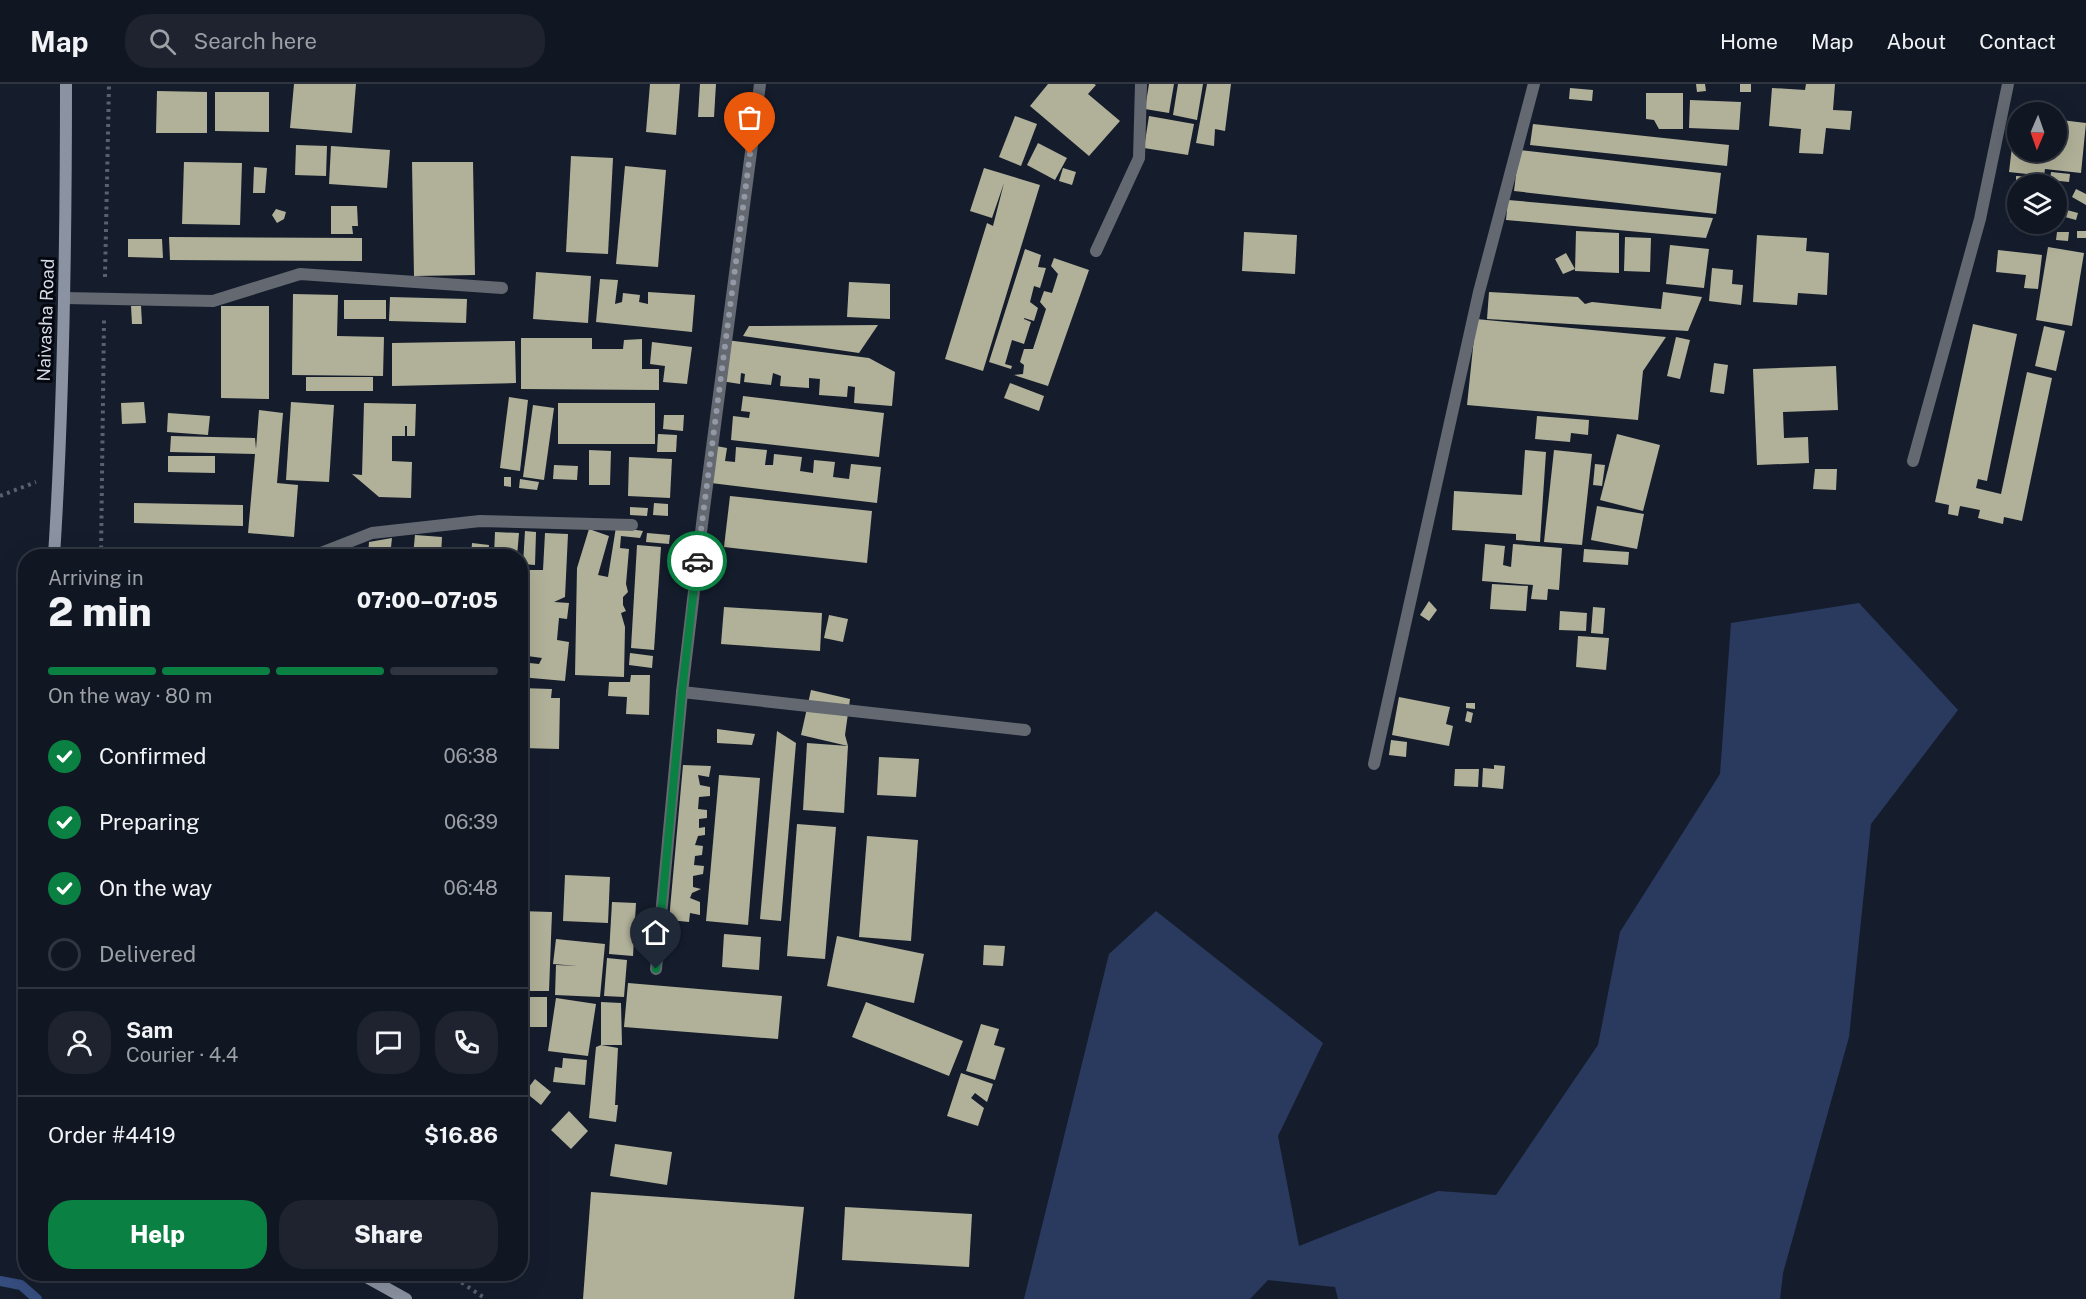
<!DOCTYPE html>
<html lang="en">
<head>
<meta charset="utf-8">
<style>
  body { margin:0; font-family:"Public Sans",sans-serif; background:#1e232f; color:#f1f3f6; height:100vh; display:flex; flex-direction:column; font-size:22px; white-space:nowrap }
  * { box-sizing:border-box; margin:0 }
  p { font-size:20px; color:#9c9fa5 }
  .icon { flex:none; width:33px; height:33px; fill:none; stroke:currentColor; stroke-width:2; stroke-linecap:round; stroke-linejoin:round }
  .map { position:relative; flex:1; overflow:hidden }
  .drawer { position:absolute; left:18px; top:465px; width:510px; height:732px; display:flex; flex-direction:column; background:#101622; border-radius:24px; box-shadow:0 6px 24px #0002,0 0 0 2px #303540 }
  .drawer>* { flex:none }
  .needle { width:39px; rotate:182deg }
  .buttons { position:absolute; left:2007px; top:18px; display:grid; gap:12px }
  .buttons a { display:grid; place-items:center; width:60px; height:60px; border-radius:50%; background:#101622; box-shadow:0 6px 24px #0002,0 0 0 2px #303540; font-size:30px }
  .pin { position:absolute; display:grid; place-items:center; width:51px; height:51px; color:#fff; margin:-62px -26px; border-radius:50% 50% 50% 0; rotate:-45deg; box-shadow:0 0 6px #0007 }
  .pin .icon { rotate:45deg }
  .courier { position:absolute; display:grid; place-items:center; width:60px; height:60px; margin:-30px; border:4px solid #0b8043; border-radius:50%; background:#fff; color:#222; box-shadow:0 2px 8px #0007 }
  .overview em { font-style:normal; font-weight:800 }
  .overview div { display:flex; flex-direction:column-reverse }
  .overview { display:flex; align-items:center; justify-content:space-between; height:102px; padding:0 30px }
  h1 { font-size:39px; font-weight:800; line-height:45px }
  .bar { display:grid; grid-template-columns:repeat(4,1fr); gap:9px 6px; align-content:center; height:72px; padding:0 30px }
  .bar i { height:8px; border-radius:4px; background:#303540 }
  .bar .active { background:#0b8043 }
  .bar p { grid-column:span 4 }
  .line { display:flex; align-items:center; gap:15px; padding:0 30px; border-top:2px solid #303540 }
  .line div { flex:1 }
  .round { display:grid; place-items:center; flex:none; width:63px; height:63px; border-radius:24px; background:#1e232f }
  ol { padding:0 30px; list-style:none }
  li { display:flex; align-items:center; gap:18px; height:66px }
  li p { margin-inline-start:auto }
  li .icon { padding:6px; border-radius:50%; background:#0b8043; color:#fff; stroke-width:4 }
  li:last-child { color:#9c9fa5 }
  li i { width:33px; height:33px; border:3px solid #303540; border-radius:50% }
  .primary-button { display:flex; gap:12px; margin-top:auto; padding:12px 30px }
  .primary-button a { flex:1; height:69px; border-radius:24px; background:#0b8043; color:#fff; font-size:24px; font-weight:800; line-height:69px; text-align:center }
  .primary-button a+a { background:#1e232f; color:#f1f3f6 }
  header { display:flex; align-items:center; gap:36px; box-sizing:border-box; height:84px; padding:0 30px; background:#101622; border-bottom:2px solid #303540 }
  header strong { font-size:28px }
  nav { display:flex; gap:33px; margin-inline-start:auto; font-size:21px }
  .search { width:420px; height:54px; background:#1e232f; display:flex; align-items:center; gap:15px; box-sizing:border-box; padding:0 21px; border-radius:24px; color:#9c9fa5; font-size:22px }
  .map>svg:first-child { display:block }
  .green { fill:#2a3a5f }
  .lines { fill:none; stroke-linecap:round; stroke-linejoin:round }
  .stream { stroke:#364d7f; stroke-width:10 }
  .building { fill:#b1b199 }
  .path { stroke:#59606e; stroke-width:4; stroke-dasharray:3 4.5; stroke-linecap:butt }
  .service { stroke:#636871; stroke-width:12 }
  .minor { stroke:#636871; stroke-width:12 }
  .secondary { stroke:#8b92a1; stroke-width:12 }
  .done { stroke:#9298a5; stroke-width:6; stroke-dasharray:0 10.8 }
  .route { stroke:#0b8043; stroke-width:8 }
  .labels { text-anchor:middle; stroke-width:6; stroke-linejoin:round; paint-order:stroke }
  .street-label { font-size:18px; fill:#d5dae6; stroke:#05070e }
</style>
</head>
<body>
<header>
<strong>Map</strong>
<div class="search"><svg class="icon" aria-label="search" viewBox="0 0 24 24"><circle cx="10" cy="10" r="6"/><path d="M15 15l6 6"/></svg>Search here</div>
<nav><a>Home</a><a>Map</a><a>About</a><a>Contact</a></nav>
</header>
<div class="map">
<svg width="2086" height="1215" viewBox="0 0 2086 1215">
  <rect width="100%" height="100%" fill="#151d2d"/>
  <path class="green" d="M1859 519 1958 626 1871 740 1849 953 1783 1189 1780 1215H1338L1335 1203 1268 1196 1250 1215H1024L1109 870 1156 827 1323 959 1278 1052 1299 1162 1438 1107 1496 1111 1598 961 1620 848 1720 690 1731 539Z"/>
  <g class="lines">
    <path class="stream" d="M0 1197 21 1201 37 1215"/>
  </g>
  <g class="building">
    <path d="M294 0H356L352 49 290 44Z"/>
    <path d="M650 0H680L676 51 646 48Z"/>
    <path d="M700 0H716L714 33H698Z"/>
    <path d="M1048 0H1094L1096 1 1088 10 1120 37 1089 72 1030 22Z"/>
    <path d="M1149 0H1174L1169 29 1145 25Z"/>
    <path d="M1178 0H1203L1197 36 1173 31Z"/>
    <path d="M1207 0H1231L1225 47 1215 45 1214 62 1196 59Z"/>
    <path d="M1696 0H1705L1706 7 1697 8Z"/>
    <rect x="1740" y="0" width="11" height="8"/>
    <path d="M1806 0H1835L1833 26 1852 27 1850 46 1826 44 1823 70 1799 69 1801 45 1769 42 1772 4 1805 6Z"/>
    <path d="M1570 4 1593 6 1592 17 1569 15Z"/>
    <path d="M157 7 207 8V49H156Z"/>
    <path d="M215 8H269V48L215 47Z"/>
    <path d="M1646 9H1683V45H1659L1654 36 1646 35Z"/>
    <path d="M1690 16 1741 18 1739 46 1689 44Z"/>
    <path d="M2038 25 2061 27V36L2086 39 2081 89 2045 85 2044 92 2009 88 2016 29 2018 30V68H2056V28H2038Z"/>
    <path d="M1015 32 1037 40 1021 82 999 73Z"/>
    <path d="M1149 32 1194 40 1188 71 1144 64Z"/>
    <path d="M1533 40 1729 61 1727 82 1530 61Z"/>
    <path d="M1038 59 1067 74 1055 96 1027 81Z"/>
    <path d="M296 61 327 62 326 92 295 91Z"/>
    <path d="M331 62 390 66 387 104 329 100Z"/>
    <path d="M1519 66 1721 89 1716 130 1514 107Z"/>
    <path d="M571 72 613 74 608 170 566 168Z"/>
    <path d="M184 78 242 79 240 141 182 140Z"/>
    <path d="M412 78H473L475 191 414 192Z"/>
    <path d="M625 82 666 86 658 183 616 180Z"/>
    <path d="M254 83 267 84 265 109H253Z"/>
    <path d="M984 84 1040 101 983 287 945 275 987 139 993 142 1004 99 992 134 970 127Z"/>
    <path d="M1063 84 1076 88 1072 101 1059 97Z"/>
    <path d="M2051 88 2070 90 2069 98 2050 96Z"/>
    <path d="M2016 92 2044 93V100H2016Z"/>
    <path d="M2076 105 2086 110V121L2072 113Z"/>
    <path d="M1508 116 1713 134 1706 154 1506 136Z"/>
    <path d="M2015 119 2018 120V140L2010 138Z"/>
    <path d="M331 122H357L358 142H352L353 150H331Z"/>
    <path d="M276 125 286 128 284 135 277 139 272 131Z"/>
    <path d="M2067 126 2078 129 2076 136 2065 133Z"/>
    <path d="M1576 147 1619 149V189L1575 187Z"/>
    <rect x="2077" y="147" width="9" height="7"/>
    <path d="M1244 148 1297 151 1295 190 1242 187Z"/>
    <path d="M2057 148H2069L2068 157 2056 156Z"/>
    <path d="M1757 151 1807 154 1806 167 1829 169 1827 211 1798 209 1797 221 1753 218Z"/>
    <path d="M169 153 362 154V177L170 176Z"/>
    <path d="M1625 153 1651 154 1650 188 1624 187Z"/>
    <path d="M128 155H162L163 174 128 173Z"/>
    <path d="M1670 161 1709 165 1704 204 1666 200Z"/>
    <path d="M2048 163 2084 169 2072 242 2036 236Z"/>
    <path d="M1025 165 1041 171 1038 183 1046 184 1040 204 1034 202 1030 218 1038 224 1034 237 1024 234V235L1031 238 1024 260 1012 256 1005 280 1012 282 1011 285 989 278Z"/>
    <path d="M1998 166 2042 171 2038 205 2024 204 2026 191 1996 188Z"/>
    <path d="M1566 169 1575 185 1563 190 1555 175Z"/>
    <path d="M1054 174 1089 186 1048 302 1014 291 1023 290 1024 281 1020 278 1024 265H1033L1046 225 1040 218 1044 207 1052 209 1058 190 1051 182Z"/>
    <path d="M1712 184 1733 186 1732 200 1743 201 1741 221 1709 217Z"/>
    <path d="M536 188 591 192 588 239 533 235Z"/>
    <path d="M600 195 618 196 615 220 622 218 623 209 640 211 639 218 648 220V208L695 211 692 248 596 238Z"/>
    <path d="M849 198 890 200V235L847 233Z"/>
    <path d="M1489 208 1578 213 1585 220 1592 218 1661 225 1663 208 1702 213 1688 247 1487 235Z"/>
    <path d="M293 210 338 211 337 252 384 253 383 292 292 291Z"/>
    <path d="M390 213 467 215 466 239 389 237Z"/>
    <rect x="344" y="216" width="42" height="19"/>
    <path d="M131 222H141L142 240H132Z"/>
    <path d="M221 222H269V315L221 314Z"/>
    <path d="M1476 235 1666 253 1643 287 1638 336 1467 321Z"/>
    <path d="M1973 240 2017 250 1987 397 1978 395 1976 404 2001 410 2027 288 2052 294 2022 437 2004 433 2003 440 1978 434 1980 426 1960 422 1958 432 1948 430 1949 421 1935 418Z"/>
    <path d="M878 241 859 269 743 252 749 242Z"/>
    <path d="M2044 242 2065 247 2056 287 2035 282Z"/>
    <path d="M1676 253 1690 256 1680 295 1667 292Z"/>
    <path d="M521 254H592V265H623L624 256 642 255V285H659V306L521 305Z"/>
    <path d="M726 256 869 274 895 288 892 322 854 319 855 303 848 302 847 313 819 311 820 295 809 294V304L780 302 781 292 773 289 771 301 744 298 745 290 741 289 740 300 721 297Z"/>
    <path d="M515 257 516 299 392 302V259Z"/>
    <path d="M652 258 692 263 687 300 663 298 665 282 650 280Z"/>
    <path d="M1714 279 1728 281 1724 310 1710 308Z"/>
    <path d="M1836 282 1838 326 1783 328 1784 354 1808 353 1809 379 1757 381 1753 285Z"/>
    <rect x="306" y="293" width="67" height="14"/>
    <path d="M1010 299 1044 312 1039 327 1004 314Z"/>
    <path d="M743 312 884 329 879 373 731 356 733 332 749 334 750 328 741 327Z"/>
    <path d="M509 313 528 316 520 387 500 384Z"/>
    <path d="M144 318 146 339 122 340 121 319Z"/>
    <path d="M291 318 334 321 329 398 286 396Z"/>
    <path d="M364 319 416 320 415 352H407V342H405V352H392V377L412 378 411 414 379 413 352 390 362 391Z"/>
    <rect x="558" y="319" width="97" height="41"/>
    <path d="M533 321 554 324 544 396 523 393Z"/>
    <path d="M259 326 283 329 277 399 298 401 294 453 248 449 255 370 170 368 171 352 255 354 256 365Z"/>
    <path d="M168 329 210 332 208 351 167 348Z"/>
    <path d="M664 331H684L683 347 663 345Z"/>
    <path d="M1537 332 1589 336 1588 351 1571 349 1570 358 1535 355Z"/>
    <path d="M658 350 677 351 676 368H657Z"/>
    <path d="M1617 350 1660 361 1643 427 1600 416Z"/>
    <path d="M716 362 727 364 725 377 735 378 736 363 767 366 765 381H773L774 370 802 373 800 387 813 389 814 376 835 378 833 393 849 395 851 380 881 383 877 419 711 399Z"/>
    <path d="M589 366 611 367 610 401H589Z"/>
    <path d="M1525 366 1546 368 1540 458 1516 456V450L1452 446 1454 407 1522 411Z"/>
    <path d="M1554 366 1592 370 1582 461 1544 458Z"/>
    <path d="M168 372H215V389L168 388Z"/>
    <path d="M629 373 672 375 670 414 628 412Z"/>
    <path d="M1595 380 1605 381 1602 402 1593 401Z"/>
    <path d="M554 381 578 382 577 396 553 395Z"/>
    <path d="M1815 385H1837L1836 406 1813 405Z"/>
    <path d="M504 393H511V403L504 402Z"/>
    <path d="M520 395 539 398 537 406 519 404Z"/>
    <path d="M730 412 872 427 867 479 724 463Z"/>
    <path d="M134 419 243 421V442L134 439Z"/>
    <path d="M654 419 668 420V432L653 431Z"/>
    <path d="M1597 422 1644 430 1637 465 1591 456Z"/>
    <path d="M630 423 648 424 647 432 630 431Z"/>
    <path d="M616 443 643 447 640 454 621 452 620 464 629 465 626 500 628 508 623 513V521L626 527 621 529 625 543 624 593 575 591 577 484 589 445 609 452 598 491 608 493Z"/>
    <path d="M525 447 536 448 535 481 523 480Z"/>
    <path d="M495 448 519 449 517 472H494Z"/>
    <path d="M545 449 568 450 565 513 554 518 569 519 567 535 559 534 557 556 569 558 565 597 520 593V578L539 580 542 574 520 571V532L523 530 525 486H543Z"/>
    <path d="M647 449 670 451 669 460 646 458Z"/>
    <path d="M415 451 442 453 441 472H413Z"/>
    <path d="M392 454 390 472H368L369 458Z"/>
    <path d="M472 459 489 461 488 472H471Z"/>
    <path d="M1485 460 1505 462 1503 481 1511 483 1513 460 1562 464 1559 506 1548 505 1547 516 1531 515 1533 501 1482 497Z"/>
    <path d="M637 461 661 463 654 566 631 564Z"/>
    <path d="M1584 465 1629 468 1628 481 1583 478Z"/>
    <path d="M1492 500 1528 502 1526 527 1490 525Z"/>
    <path d="M1429 517 1437 526 1429 537 1420 531Z"/>
    <path d="M724 523 822 529 820 567 721 560Z"/>
    <path d="M1593 523 1605 524 1603 550 1591 549Z"/>
    <path d="M1560 527 1587 529 1586 547 1559 546Z"/>
    <path d="M829 531 848 535 843 558 824 554Z"/>
    <path d="M1578 552 1609 554 1606 586 1576 583Z"/>
    <path d="M630 569 653 572 652 584 629 581Z"/>
    <path d="M631 591H650L649 631 626 630 627 613 608 612 609 598H630Z"/>
    <path d="M520 604 552 605 551 614H560L559 665 522 664Z"/>
    <path d="M811 606 850 615 845 651 848 662 801 651Z"/>
    <path d="M1399 613 1450 623 1446 640 1453 642 1449 662 1392 651Z"/>
    <path d="M1466 619H1475V625L1466 624Z"/>
    <path d="M1467 627 1473 629 1471 639 1465 637Z"/>
    <path d="M717 645 755 650 752 661 717 659Z"/>
    <path d="M777 647 796 659 781 837 760 835Z"/>
    <path d="M1391 656 1407 658 1406 673 1389 671Z"/>
    <path d="M807 659 848 662 844 729 803 726Z"/>
    <path d="M879 673 919 675 916 713 877 711Z"/>
    <path d="M683 681 711 682 709 693 698 691 700 701 710 703V712L699 713 698 725 707 726V734L699 735V744L705 743V751L698 752 695 761 703 762 702 771 695 772 694 781 704 782 703 790 693 792V803L701 805 692 809 690 814 700 818V831L690 829 689 838 669 836Z"/>
    <path d="M1494 681 1505 682 1503 705 1482 703 1483 684 1494 685Z"/>
    <path d="M1455 685H1479L1478 703 1454 702Z"/>
    <path d="M719 691 760 694 748 841 706 837Z"/>
    <path d="M797 740 836 743 825 875 787 872Z"/>
    <path d="M867 752 918 756 911 857 859 853Z"/>
    <path d="M565 791 610 793 608 839 563 837Z"/>
    <path d="M612 818 636 819 633 872 609 870Z"/>
    <path d="M520 827 552 828 549 907H520Z"/>
    <path d="M724 850 761 853 759 886 722 883Z"/>
    <path d="M837 852 924 870 914 919 827 902Z"/>
    <path d="M556 855 605 860 600 913 555 911 556 881 578 882 553 880Z"/>
    <path d="M984 861 1005 862 1003 882 983 881Z"/>
    <path d="M607 874 627 876 624 913 604 912Z"/>
    <path d="M628 899 782 912 778 955 624 943Z"/>
    <rect x="520" y="913" width="27" height="30"/>
    <path d="M556 914 596 920 588 972 548 967Z"/>
    <path d="M601 918 621 919 622 961H601Z"/>
    <path d="M866 918 963 957 949 992 852 953Z"/>
    <path d="M981 940 999 945 994 961 1005 964 995 996 966 987Z"/>
    <path d="M601 961 618 964 615 1021H618L616 1038 589 1034 596 963Z"/>
    <path d="M563 974 587 976 585 1001 553 998 555 983 562 984Z"/>
    <path d="M961 989 993 1000 987 1018 975 1009 971 1014 984 1024 978 1042 947 1032Z"/>
    <path d="M520 990 528 996 520 1006Z"/>
    <path d="M535 995 551 1008 541 1021 525 1008Z"/>
    <path d="M569 1027 588 1047 571 1065 551 1046Z"/>
    <path d="M615 1060 672 1068 667 1101 610 1092Z"/>
    <path d="M591 1108 804 1123 794 1215H583Z"/>
    <path d="M845 1123 972 1130 969 1183 842 1176Z"/>
  </g>
  <g class="lines">
    <g class="path">
      <path d="M105 193 109 0"/>
      <path d="M0 412 36 398"/>
      <path d="M101 472 104 236"/>
      <path d="M449 1190 486 1215"/>
    </g>
    <path class="service" d="M682 608 1025 646"/>
    <g class="minor">
      <path d="M1096 167 1139 74 1141 0"/>
      <path d="M65 214 213 217 300 190 502 204"/>
      <path d="M1913 377 1980 135 2008 0"/>
      <path d="M313 472 372 449 480 437 632 441"/>
      <path d="M1374 680 1479 208 1534 0"/>
      <path d="M656 885 682 608 703 432 760 0"/>
    </g>
    <g class="secondary">
      <path d="M54 472C64 315 66 158 66 0"/>
      <path d="M361 1190 406 1215"/>
    </g>
  </g>
  <g class="lines">
    <path class="done" d="M697 477 750 70"/>
    <path class="route" d="M656 885 682 608 697 477"/>
  </g>
  <g class="labels">
    <g class="street-label">
      <text transform="translate(46 236) rotate(-88)" y="6">Naivasha Road</text>
    </g>
  </g>
</svg>
<div class="buttons">
<a><svg class="needle" viewBox="-14 -14 28 28"><path d="M0-13l5 13h-10z" fill="#e53935"/><path d="M0 13l5-13h-10z" fill="#9c9fa5"/></svg></a>
<a><svg class="icon" aria-label="layers" viewBox="0 0 24 24"><path d="M12 4l9 5-9 5-9-5zM3 14l9 5 9-5"/></svg></a>
</div>
<div class="pin" style="left:750px;top:70px;background:#ea580c"><svg class="icon" aria-label="bag" viewBox="0 0 24 24"><path d="M5 8h14l-1 12H6zM9 8a3 3 0 0 1 6 0"/></svg></div>
<div class="pin" style="left:656px;top:885px;background:#1f2937"><svg class="icon" aria-label="home" viewBox="0 0 24 24"><path d="M3 11l9-7 9 7M6 9v11h12V9"/></svg></div>
<div class="courier" style="left:697px;top:477px"><svg class="icon" aria-label="car" viewBox="0 0 24 24"><path d="M5 17H2v-5l4-1 3-4h7l3 4 3 1v5h-3M9 17h6M6 11h13"/><circle cx="7" cy="17" r="2"/><circle cx="17" cy="17" r="2"/></svg></div>
<section class="drawer">
<div class="overview"><div><h1>2 min</h1><p>Arriving in</p></div><em>07:00–07:05</em></div>
<div class="bar"><i class="active"></i><i class="active"></i><i class="active"></i><i></i><p>On the way · 80 m</p></div>
<ol>
<li><svg class="icon" aria-label="check" viewBox="0 0 24 24"><path d="M5 12l5 5 9-10"/></svg>Confirmed<p>06:38</p></li>
<li><svg class="icon" aria-label="check" viewBox="0 0 24 24"><path d="M5 12l5 5 9-10"/></svg>Preparing<p>06:39</p></li>
<li><svg class="icon" aria-label="check" viewBox="0 0 24 24"><path d="M5 12l5 5 9-10"/></svg>On the way<p>06:48</p></li>
<li><i></i>Delivered</li>
</ol>
<div class="line" style="height:108px"><a class="round"><svg class="icon" aria-label="person" viewBox="0 0 24 24"><circle cx="12" cy="8" r="4"/><path d="M4 21q1-7 8-7t8 7"/></svg></a><div><b>Sam</b><p>Courier · 4.4</p></div><a class="round"><svg class="icon" aria-label="chat" viewBox="0 0 24 24"><path d="M4 5h16v11H9l-5 4z"/></svg></a><a class="round"><svg class="icon" aria-label="phone" viewBox="0 0 24 24"><path d="M5 4h4l2 5-3 2q2 4 5 5l2-3 5 2v4C11 20 4 13 5 4z"/></svg></a></div>
<div class="line" style="height:78px"><div>Order #4419</div><b>$16.86</b></div>
<div class="primary-button"><a>Help</a><a>Share</a></div>
</section>
</div>
</body>
</html>
